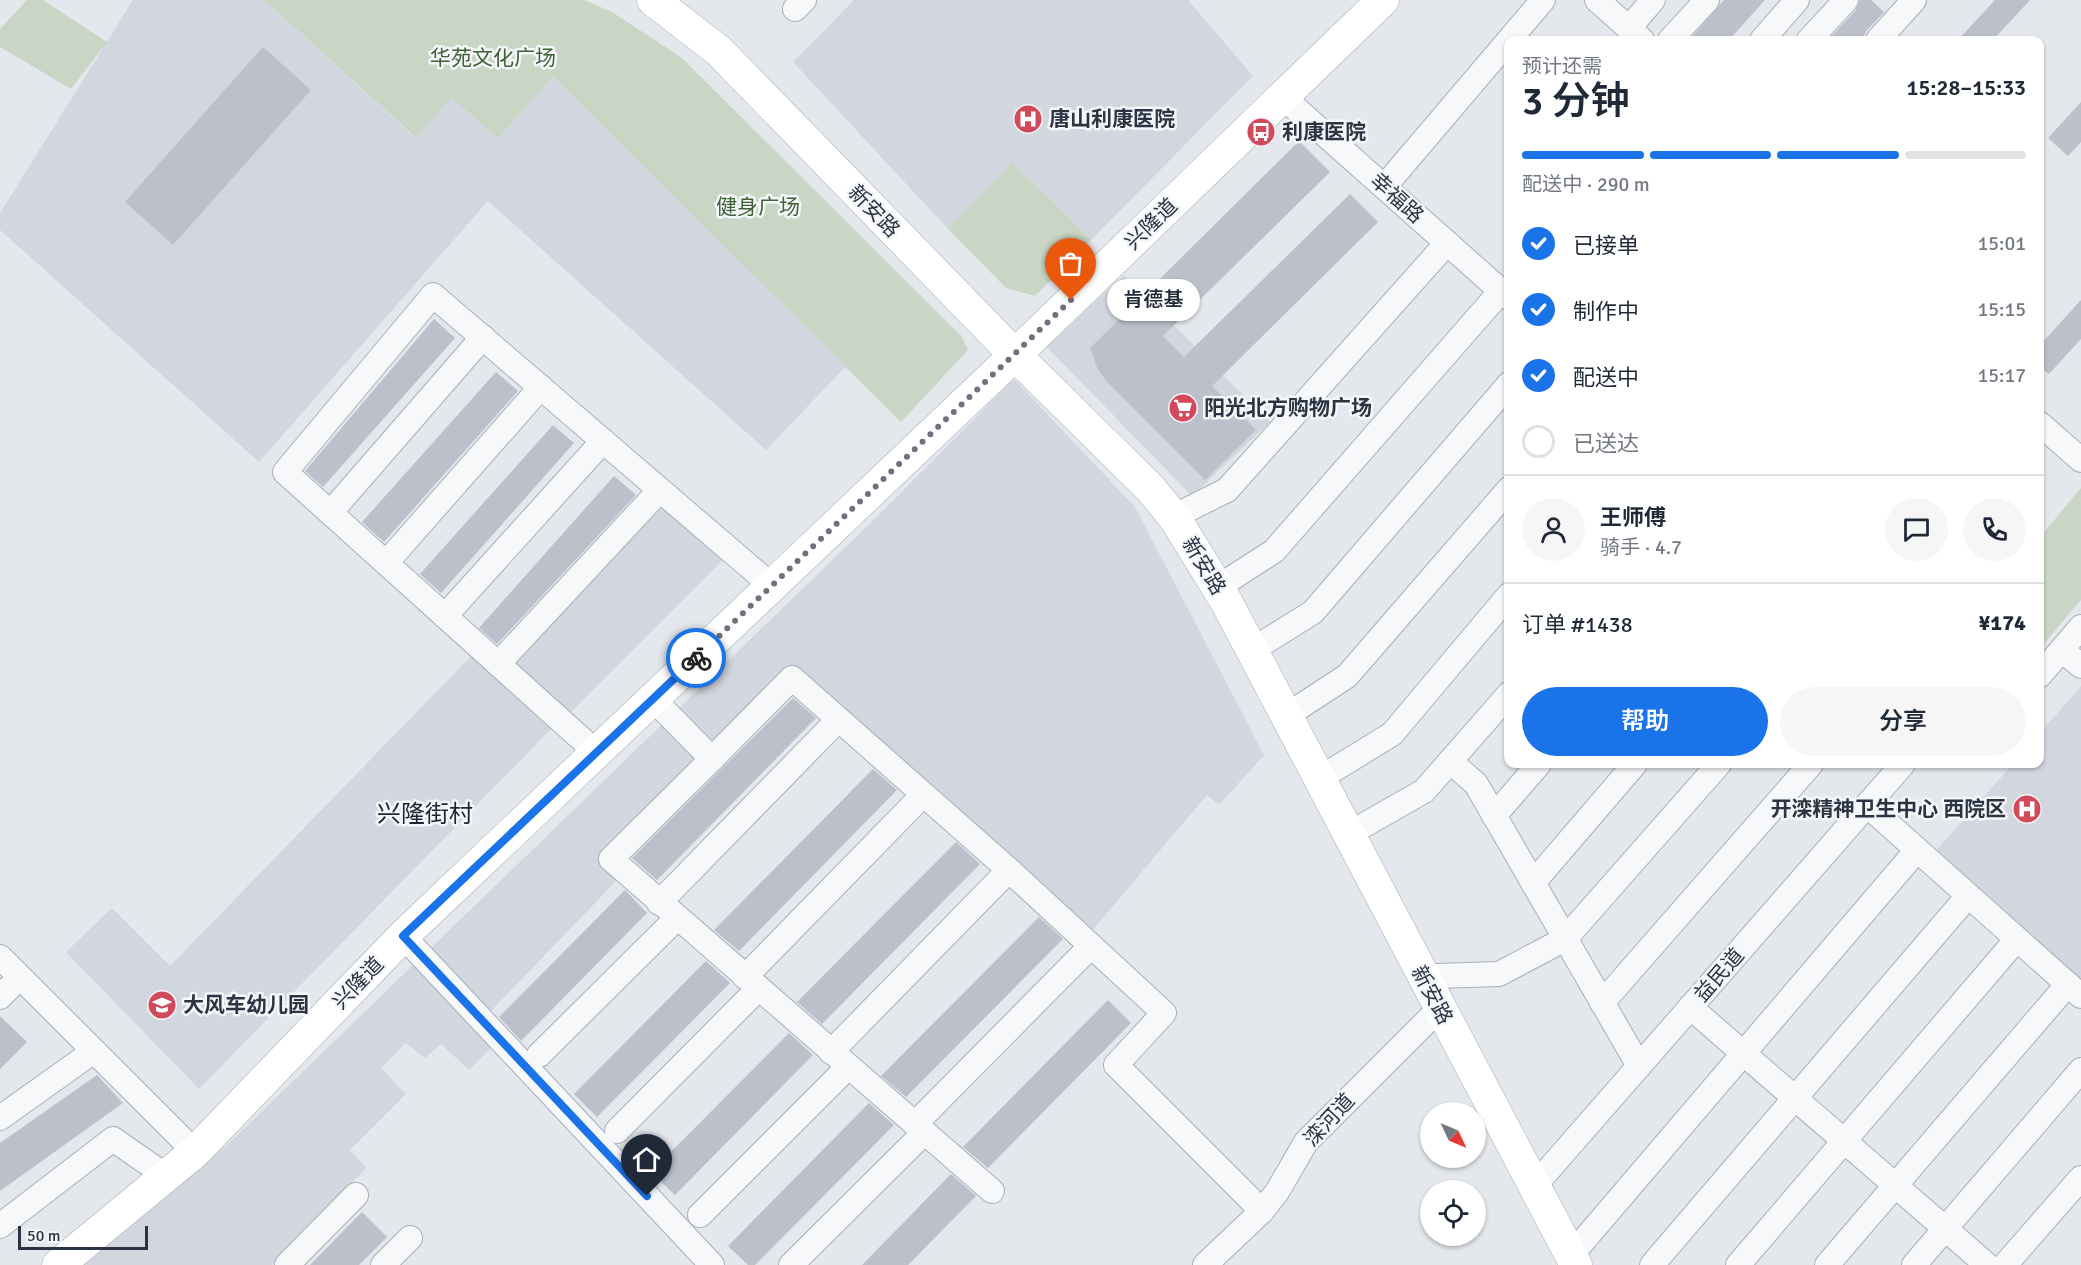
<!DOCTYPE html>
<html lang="zh">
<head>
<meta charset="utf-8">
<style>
  body { margin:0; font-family:Signika,"Noto Sans SC",sans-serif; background:#f6f6f7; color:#1f2937; height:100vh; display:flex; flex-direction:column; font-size:22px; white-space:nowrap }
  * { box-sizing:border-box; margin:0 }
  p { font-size:20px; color:#747a83 }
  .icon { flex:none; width:33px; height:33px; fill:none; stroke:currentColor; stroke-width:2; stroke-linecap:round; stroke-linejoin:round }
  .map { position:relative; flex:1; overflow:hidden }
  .side { position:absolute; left:1504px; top:36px; width:540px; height:732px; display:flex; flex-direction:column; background:#fff; border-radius:12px; box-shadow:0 2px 4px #0004 }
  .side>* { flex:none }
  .needle { width:39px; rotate:134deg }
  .buttons { position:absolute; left:1420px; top:1102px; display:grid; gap:12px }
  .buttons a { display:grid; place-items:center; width:66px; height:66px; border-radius:50%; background:#fff; box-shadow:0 2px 4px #0004; font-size:30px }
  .scale { position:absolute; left:18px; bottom:15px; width:130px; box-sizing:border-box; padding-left:6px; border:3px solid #2b3445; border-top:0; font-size:16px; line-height:21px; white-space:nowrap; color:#2b3445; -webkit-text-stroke:4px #f4f6f9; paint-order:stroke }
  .pin { position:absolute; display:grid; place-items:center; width:51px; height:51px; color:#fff; margin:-62px -26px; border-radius:50% 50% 50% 0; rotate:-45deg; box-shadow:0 0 6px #0007 }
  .pin .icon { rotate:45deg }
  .courier { position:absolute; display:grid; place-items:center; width:60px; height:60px; margin:-30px; border:4px solid #1a73e8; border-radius:50%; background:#fff; color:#222; box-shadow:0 2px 8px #0007 }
  .bubble { position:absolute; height:42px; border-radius:21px; background:#fff; box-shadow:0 2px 4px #0004; font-size:20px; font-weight:600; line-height:42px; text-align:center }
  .head em { font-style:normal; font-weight:600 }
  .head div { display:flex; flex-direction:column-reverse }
  .head { display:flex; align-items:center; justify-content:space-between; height:102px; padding:0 18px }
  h1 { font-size:39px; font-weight:600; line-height:45px }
  .bar { display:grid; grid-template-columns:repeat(4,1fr); gap:9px 6px; align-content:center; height:72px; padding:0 18px }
  .bar i { height:8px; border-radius:4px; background:#e0e1e3 }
  .bar .current { background:#1a73e8 }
  .bar p { grid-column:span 4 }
  .line { display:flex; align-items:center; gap:15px; padding:0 18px; border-top:2px solid #e0e1e3 }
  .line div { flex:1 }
  .round { display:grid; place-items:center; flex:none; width:63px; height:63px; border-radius:32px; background:#f6f6f7 }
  ol { padding:0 18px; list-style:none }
  li { display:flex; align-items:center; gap:18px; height:66px }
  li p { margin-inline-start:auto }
  li .icon { padding:6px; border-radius:50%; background:#1a73e8; color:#fff; stroke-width:4 }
  li:last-child { color:#747a83 }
  li i { width:33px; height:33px; border:3px solid #e0e1e3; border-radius:50% }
  .action { display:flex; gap:12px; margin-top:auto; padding:12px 18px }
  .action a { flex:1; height:69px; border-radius:36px; background:#1a73e8; color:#fff; font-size:24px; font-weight:600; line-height:69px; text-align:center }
  .action a+a { background:#f6f6f7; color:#1f2937 }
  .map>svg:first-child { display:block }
  .built { fill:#d2d6de }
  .green { fill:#c9d6c5 }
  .building { fill:#bbc0ca }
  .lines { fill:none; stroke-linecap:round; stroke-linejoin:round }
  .minor-casing { stroke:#a9aeb7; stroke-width:26 }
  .major-casing { stroke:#a3abb8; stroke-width:33 }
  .minor { stroke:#f7f8fa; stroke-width:24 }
  .major { stroke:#fff; stroke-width:32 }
  .done { stroke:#6c737f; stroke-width:6; stroke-dasharray:0 10.8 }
  .route { stroke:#1a73e8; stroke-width:8 }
  .labels { text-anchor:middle; stroke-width:5; stroke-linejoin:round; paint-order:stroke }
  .park-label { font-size:21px; fill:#3f6138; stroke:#f4f6f9 }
  .poi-label { font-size:21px; font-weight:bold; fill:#2b3445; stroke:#f4f6f9; text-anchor:start }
  .street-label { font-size:21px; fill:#2b3445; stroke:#f4f6f9 }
  .quarter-label { font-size:24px; fill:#1d2536; stroke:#f4f6f9 }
</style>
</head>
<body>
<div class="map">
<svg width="2081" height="1265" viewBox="0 0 2081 1265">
  <rect width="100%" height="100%" fill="#e4e7ec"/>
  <g class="built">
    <path d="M133 0H264L415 138 451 97 498 139 553 76 847 365 766 450 488 201 259 462 0 230V213Z"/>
    <path d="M854 0H1188L1253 76 1091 240 1012 162 948 229 793 62Z"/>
    <path d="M1124 275 1270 422 1192 496 1047 347Z"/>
    <path d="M1014 379 1135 507 1264 755 1219 805 1207 795 1090 933 795 666 610 854 625 872 489 1013 507 1032 469 1070 441 1044 425 1058 406 1043 381 1068 406 1094 350 1150 366 1168 272 1265H75L121 1232 226 1146 884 510Z"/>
    <path d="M669 500 726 557 566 717 512 665Z"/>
    <path d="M473 654 554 726 199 1089 66 952 112 908 170 966Z"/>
    <path d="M2081 686V987L1933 854 2013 764H2040V733Z"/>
  </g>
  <g class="green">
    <path d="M27 0H43L107 42 71 89 0 47V29Z"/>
    <path d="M264 0H584L612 12 682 58 962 337 968 350 901 422 553 76 498 139 451 97 416 138Z"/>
    <path d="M1012 162 1091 240 1035 296 1006 288 948 229Z"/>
    <path d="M2081 488V600L2040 648V537Z"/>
  </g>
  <g class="building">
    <path d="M1724 0H1765L1729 40H1689Z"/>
    <path d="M1860 0H1871L1884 12 1867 30 1862 40H1828L1856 10Z"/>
    <path d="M1995 0H2030L1993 40H1958Z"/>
    <path d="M263 47 311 90 173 245 125 202Z"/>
    <path d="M2081 102V142L2068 156 2048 138Z"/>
    <path d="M1299 141 1330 172 1163 336 1184 357 1350 194 1378 222 1212 386 1256 430 1205 480 1108 383 1098 370 1090 348Z"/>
    <path d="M2081 300V339L2049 374 2040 367V345Z"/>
    <path d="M434 319 455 338 323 487 305 471Z"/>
    <path d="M496 372 518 391 384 542 362 522Z"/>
    <path d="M553 425 574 443 441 593 420 574Z"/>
    <path d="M614 476 636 495 497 644 479 628Z"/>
    <path d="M793 698 816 718 657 880 632 858Z"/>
    <path d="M873 769 897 790 739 951 714 930Z"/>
    <path d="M956 842 980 864 822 1024 797 1002Z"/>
    <path d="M625 890 647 913 521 1041 499 1017Z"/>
    <path d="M1039 917 1063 939 906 1097 881 1076Z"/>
    <path d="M706 961 730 983 597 1117 574 1094Z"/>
    <path d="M1108 1000 1131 1023 988 1168 963 1147Z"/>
    <path d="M0 1016 27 1042 0 1069Z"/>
    <path d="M789 1033 813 1055 675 1195 651 1172Z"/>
    <path d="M97 1075 123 1103 0 1191V1143Z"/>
    <path d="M869 1103 894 1125 755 1265H748L728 1246Z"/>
    <path d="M951 1174 976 1196 908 1265H862Z"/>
    <path d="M362 1212 387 1237 359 1265H310Z"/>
  </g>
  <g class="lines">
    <g class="minor-casing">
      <g id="minor">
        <path d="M1597 0 1642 40"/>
        <path d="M795 9 804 0"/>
        <path d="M1629 28 1653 0"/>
        <path d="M1670 40 1707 0"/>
        <path d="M1762 40 1797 0"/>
        <path d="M1809 40 1846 0"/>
        <path d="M1878 40 1914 0"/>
        <path d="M1284 98 1509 298"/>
        <path d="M1384 187 1543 0"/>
        <path d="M2040 424 2081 460"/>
        <path d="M1185 511 1227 490 1447 243"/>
        <path d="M330 513 483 337"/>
        <path d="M386 563 541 387"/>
        <path d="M1229 580 1274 551 1501 291"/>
        <path d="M445 616 603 441"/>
        <path d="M1265 642 1313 612 1509 384"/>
        <path d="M2062 650 2081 666"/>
        <path d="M498 664 660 490"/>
        <path d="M2040 675 2081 627"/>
        <path d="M653 699 712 759 611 859 992 1191"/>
        <path d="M1298 708 1347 676 1509 489"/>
        <path d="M597 753 285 472 433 295 772 586"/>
        <path d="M712 759 792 678 1009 870 1164 1013 1116 1065 1262 1211"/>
        <path d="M1450 761 1476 784 1639 1066"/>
        <path d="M1330 772 1392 734 1509 595"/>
        <path d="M1867 805 2081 996"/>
        <path d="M1494 816 1539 764"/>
        <path d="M1359 828 1424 791 1509 694"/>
        <path d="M1533 883 1635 764"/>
        <path d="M659 903 838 720"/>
        <path d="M403 936 712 1265"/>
        <path d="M0 957 195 1152"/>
        <path d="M1436 976 1499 974 1565 939 1719 764"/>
        <path d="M745 977 923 795"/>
        <path d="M0 997 9 988"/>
        <path d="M1602 1003 1811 764"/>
        <path d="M1690 1007 1987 1265"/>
        <path d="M831 1052 1009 870"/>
        <path d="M539 1055 677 918"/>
        <path d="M0 1118 94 1051"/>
        <path d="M915 1124 1091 946"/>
        <path d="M617 1131 758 989"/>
        <path d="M1536 1187 1543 1176 1903 764"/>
        <path d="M700 1215 848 1067"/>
        <path d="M0 1226 113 1139 166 1176"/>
        <path d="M1579 1246 1917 850"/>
        <path d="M287 1265 356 1195"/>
        <path d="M383 1265 410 1238"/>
        <path d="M791 1265 924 1133"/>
        <path d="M1205 1265 1262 1211 1277 1192 1306 1142 1439 1009"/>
        <path d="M1652 1265 1968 896"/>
        <path d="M1738 1265 2017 939"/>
        <path d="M1827 1265 2068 984"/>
        <path d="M1914 1265 2081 1070"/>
        <path d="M2005 1265 2081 1178"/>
      </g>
    </g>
    <g class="major-casing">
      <g id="major">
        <path d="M653 0 719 51 1015 355 1151 489 1176 520 1227 603 1576 1265"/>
        <path d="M58 1265 195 1152 403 936 1015 355 1383 0"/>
      </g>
    </g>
    <use href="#minor" class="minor"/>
    <use href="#major" class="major"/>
  </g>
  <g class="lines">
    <path class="done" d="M696 658 1071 300"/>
    <path class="route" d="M647 1196 403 936 696 658"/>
  </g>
  <defs>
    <g id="hospital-disc" transform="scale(1.5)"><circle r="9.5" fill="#d1495b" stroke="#f4f6f9"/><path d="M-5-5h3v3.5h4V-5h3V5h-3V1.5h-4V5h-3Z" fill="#fff"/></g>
    <g id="bus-disc" transform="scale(1.5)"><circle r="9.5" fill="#d1495b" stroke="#f4f6f9"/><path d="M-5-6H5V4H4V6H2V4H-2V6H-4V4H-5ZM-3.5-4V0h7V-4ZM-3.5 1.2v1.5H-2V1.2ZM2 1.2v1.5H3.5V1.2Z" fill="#fff"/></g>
    <g id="supermarket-disc" transform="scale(1.5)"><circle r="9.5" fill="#d1495b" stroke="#f4f6f9"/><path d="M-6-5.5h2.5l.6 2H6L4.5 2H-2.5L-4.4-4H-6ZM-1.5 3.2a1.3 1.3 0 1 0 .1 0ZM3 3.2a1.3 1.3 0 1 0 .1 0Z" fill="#fff"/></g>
    <g id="school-disc" transform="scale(1.5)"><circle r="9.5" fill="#d1495b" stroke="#f4f6f9"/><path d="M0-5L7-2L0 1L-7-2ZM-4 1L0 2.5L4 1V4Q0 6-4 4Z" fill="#fff"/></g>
  </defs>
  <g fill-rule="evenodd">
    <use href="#hospital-disc" x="1028" y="119"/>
    <use href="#bus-disc" x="1261" y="132"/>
    <use href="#supermarket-disc" x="1183" y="408"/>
    <use href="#hospital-disc" x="2027" y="809"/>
    <use href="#school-disc" x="162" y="1005"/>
  </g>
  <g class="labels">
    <g class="park-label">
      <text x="493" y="65">华苑文化广场</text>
      <text x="758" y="214">健身广场</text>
    </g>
    <g class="poi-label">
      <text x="1049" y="126">唐山利康医院</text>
      <text x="1282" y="139">利康医院</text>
      <text x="1204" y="415">阳光北方购物广场</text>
      <text x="2006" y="816" text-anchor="end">开滦精神卫生中心 西院区</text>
      <text x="183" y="1012">大风车幼儿园</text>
    </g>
    <g class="street-label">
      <text transform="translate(1397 198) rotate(42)" y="7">幸福路</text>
      <text transform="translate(874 211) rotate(46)" y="7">新安路</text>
      <text transform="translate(1151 224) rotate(-44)" y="7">兴隆道</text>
      <text transform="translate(1204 566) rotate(59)" y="7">新安路</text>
      <text transform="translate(1719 975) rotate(-49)" y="7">益民道</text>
      <text transform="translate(358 983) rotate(-46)" y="7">兴隆道</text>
      <text transform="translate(1432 995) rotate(62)" y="7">新安路</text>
      <text transform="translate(1329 1120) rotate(-47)" y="7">滦河道</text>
    </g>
    <g class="quarter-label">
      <text x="425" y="822">兴隆街村</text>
    </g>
  </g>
</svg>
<div class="buttons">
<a><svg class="needle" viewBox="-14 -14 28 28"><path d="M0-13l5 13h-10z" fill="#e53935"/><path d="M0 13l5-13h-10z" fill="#747a83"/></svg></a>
<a><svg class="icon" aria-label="locate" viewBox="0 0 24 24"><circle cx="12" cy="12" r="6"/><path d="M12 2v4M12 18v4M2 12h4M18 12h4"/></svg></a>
</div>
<div class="scale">50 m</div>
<div class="pin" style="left:1071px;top:300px;background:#ea580c"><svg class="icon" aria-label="bag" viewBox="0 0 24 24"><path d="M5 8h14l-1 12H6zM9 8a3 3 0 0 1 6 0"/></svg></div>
<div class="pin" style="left:647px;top:1196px;background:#1f2937"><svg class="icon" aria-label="home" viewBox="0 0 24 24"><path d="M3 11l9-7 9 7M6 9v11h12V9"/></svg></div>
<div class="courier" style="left:696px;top:658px"><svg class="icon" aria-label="bike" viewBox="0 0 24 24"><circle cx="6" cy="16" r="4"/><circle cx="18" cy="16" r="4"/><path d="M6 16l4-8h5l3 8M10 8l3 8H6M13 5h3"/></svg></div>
<div class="bubble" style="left:1107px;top:279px;width:93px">肯德基</div>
<section class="side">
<div class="head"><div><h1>3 分钟</h1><p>预计还需</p></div><em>15:28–15:33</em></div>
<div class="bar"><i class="current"></i><i class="current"></i><i class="current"></i><i></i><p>配送中 · 290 m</p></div>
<ol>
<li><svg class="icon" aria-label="check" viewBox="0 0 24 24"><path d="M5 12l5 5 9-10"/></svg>已接单<p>15:01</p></li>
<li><svg class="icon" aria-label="check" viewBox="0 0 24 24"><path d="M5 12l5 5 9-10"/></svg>制作中<p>15:15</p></li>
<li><svg class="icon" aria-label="check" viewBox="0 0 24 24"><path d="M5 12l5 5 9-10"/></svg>配送中<p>15:17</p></li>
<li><i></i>已送达</li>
</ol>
<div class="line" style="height:108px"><a class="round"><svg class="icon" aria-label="person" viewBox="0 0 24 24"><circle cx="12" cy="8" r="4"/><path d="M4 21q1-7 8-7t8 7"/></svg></a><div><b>王师傅</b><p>骑手 · 4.7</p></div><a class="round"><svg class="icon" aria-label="chat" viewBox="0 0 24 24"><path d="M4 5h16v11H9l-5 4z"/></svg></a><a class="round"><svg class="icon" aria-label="phone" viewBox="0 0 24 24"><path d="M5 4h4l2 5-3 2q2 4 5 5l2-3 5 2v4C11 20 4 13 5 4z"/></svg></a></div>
<div class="line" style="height:78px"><div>订单 #1438</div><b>¥174</b></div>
<div class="action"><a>帮助</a><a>分享</a></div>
</section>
</div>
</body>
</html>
